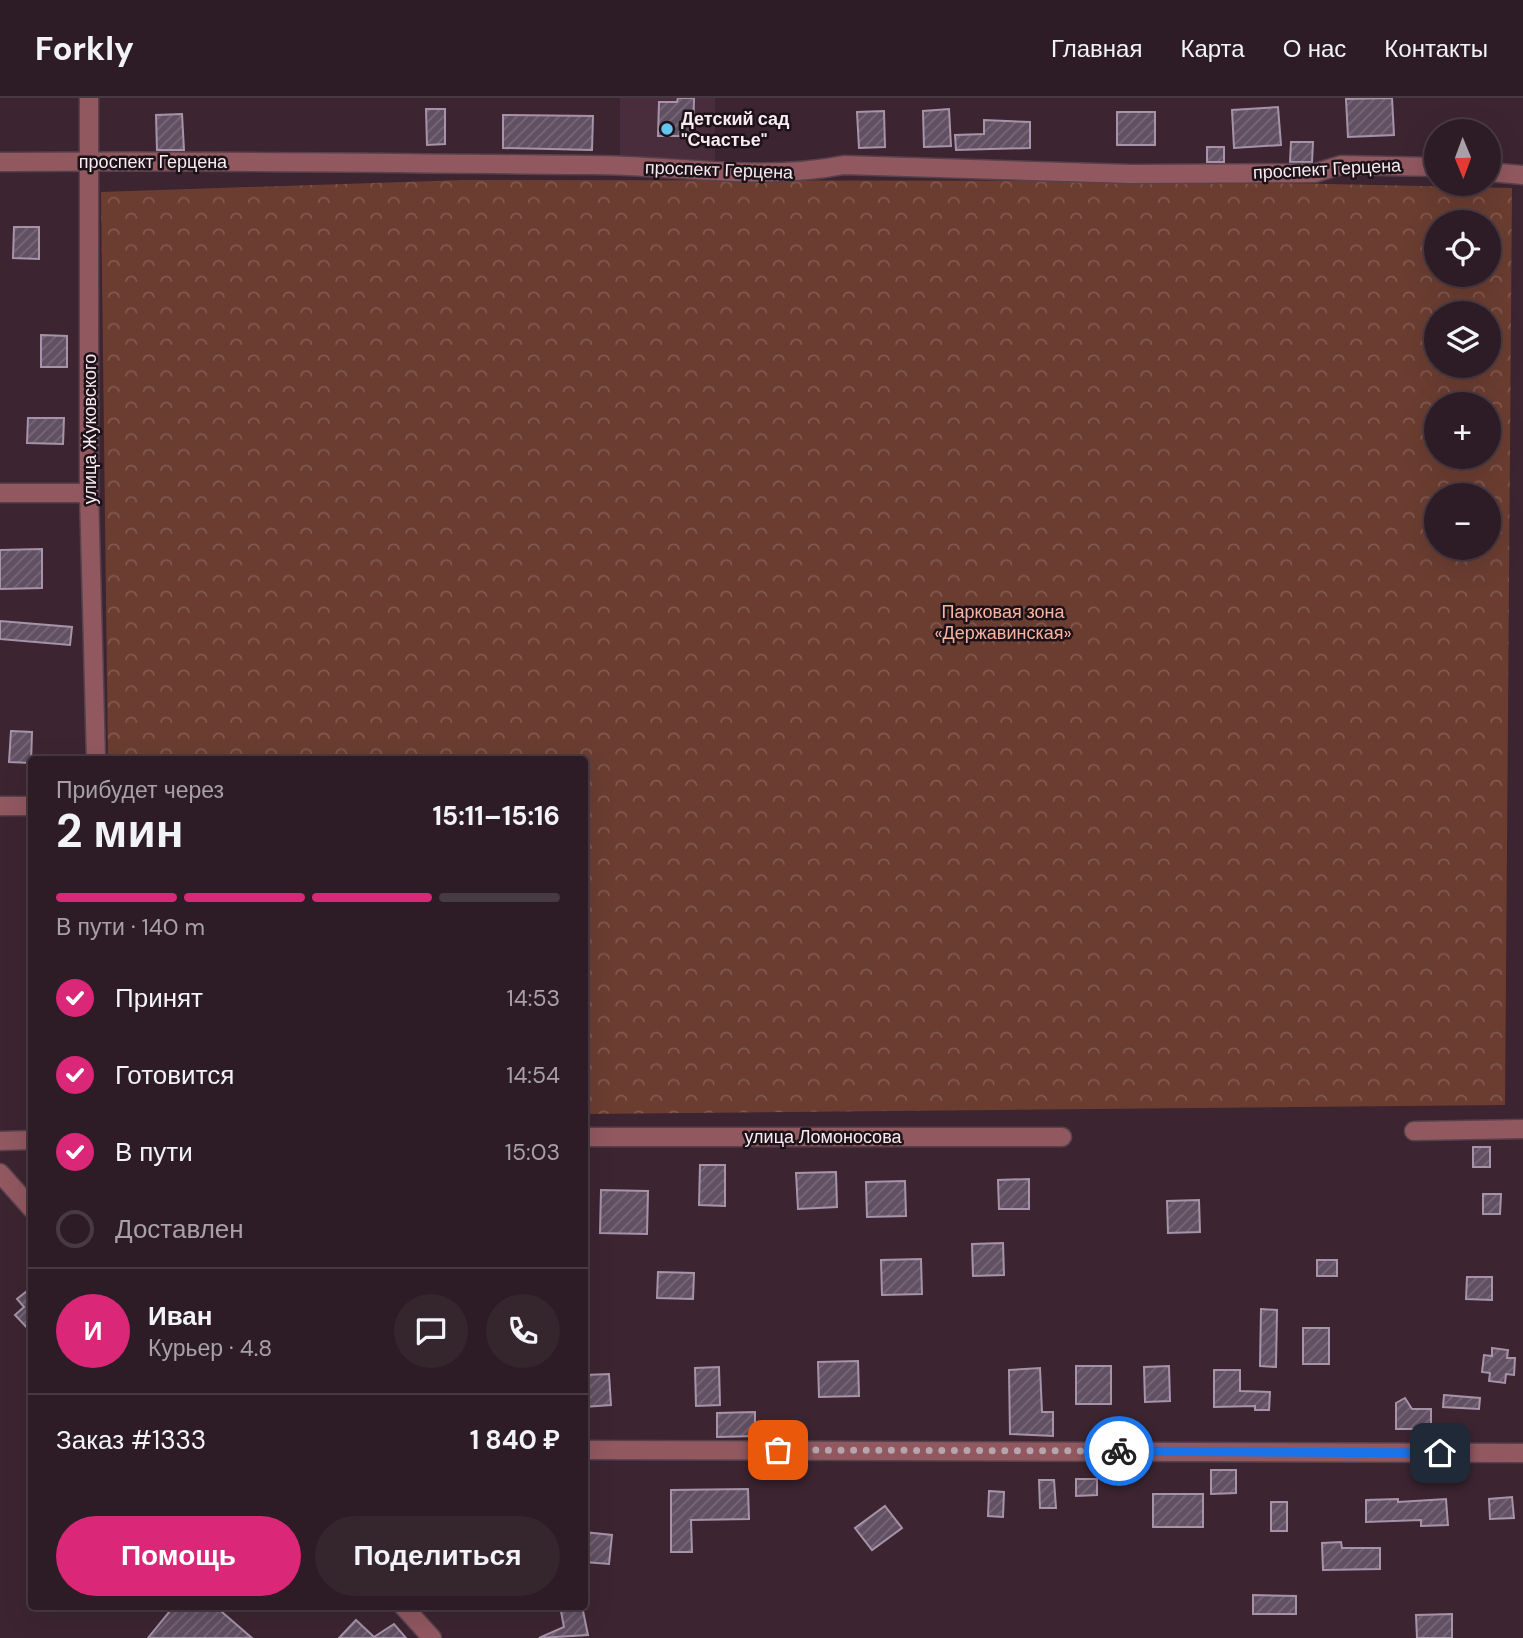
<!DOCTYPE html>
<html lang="ru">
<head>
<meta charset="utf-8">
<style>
  body { margin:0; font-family:"DM Sans",sans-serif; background:#35252d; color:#f1f3f6; height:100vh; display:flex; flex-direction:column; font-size:26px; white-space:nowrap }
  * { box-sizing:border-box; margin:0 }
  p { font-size:23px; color:#a7a1a7 }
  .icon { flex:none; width:38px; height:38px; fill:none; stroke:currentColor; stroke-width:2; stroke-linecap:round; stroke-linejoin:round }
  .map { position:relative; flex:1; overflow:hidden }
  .panel { position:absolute; left:28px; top:658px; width:560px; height:854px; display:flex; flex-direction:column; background:#2d1c25; border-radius:7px; box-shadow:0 7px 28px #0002,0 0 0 2px #483a42 }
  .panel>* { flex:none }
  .needle { width:46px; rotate:179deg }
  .buttons { position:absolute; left:1424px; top:21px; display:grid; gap:14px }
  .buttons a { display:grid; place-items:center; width:77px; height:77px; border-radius:50%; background:#2d1c25; box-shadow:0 7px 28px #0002,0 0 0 2px #483a42; font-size:35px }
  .pin { position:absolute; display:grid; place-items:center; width:60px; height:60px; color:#fff; margin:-30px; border-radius:14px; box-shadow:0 4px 10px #0006 }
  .courier { position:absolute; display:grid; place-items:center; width:70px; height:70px; margin:-35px; border:5px solid #1a73e8; border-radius:50%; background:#fff; color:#222; box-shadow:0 2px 9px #0007 }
  .headline em { font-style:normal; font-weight:700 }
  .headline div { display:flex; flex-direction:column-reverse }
  .headline { display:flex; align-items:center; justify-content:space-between; height:119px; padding:0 28px }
  h1 { font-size:46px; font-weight:700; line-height:52px }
  .bar { display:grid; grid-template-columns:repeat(4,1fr); gap:10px 7px; align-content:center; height:84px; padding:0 28px }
  .bar i { height:9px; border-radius:5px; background:#483a42 }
  .bar .on { background:#db2777 }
  .bar p { grid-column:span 4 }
  .line { display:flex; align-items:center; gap:18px; padding:0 28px; border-top:2px solid #483a42 }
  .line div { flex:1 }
  .round { display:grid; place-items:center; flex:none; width:74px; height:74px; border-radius:37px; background:#35252d }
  ol { padding:0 28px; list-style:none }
  li { display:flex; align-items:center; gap:21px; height:77px }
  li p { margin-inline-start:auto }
  li .icon { padding:7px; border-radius:50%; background:#db2777; color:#fff; stroke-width:4 }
  li:last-child { color:#a7a1a7 }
  li i { width:38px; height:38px; border:4px solid #483a42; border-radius:50% }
  .cta { display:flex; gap:14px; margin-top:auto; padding:14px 28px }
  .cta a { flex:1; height:80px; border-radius:42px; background:#db2777; color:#fff; font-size:28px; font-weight:700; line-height:80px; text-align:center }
  .cta a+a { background:#35252d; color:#f1f3f6 }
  header { display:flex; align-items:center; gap:42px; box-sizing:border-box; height:98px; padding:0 35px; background:#2d1c25; border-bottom:2px solid #483a42 }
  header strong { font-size:33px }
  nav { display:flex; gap:38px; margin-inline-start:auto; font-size:24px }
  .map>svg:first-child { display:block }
  .built { fill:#4a2d3d }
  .park { fill:url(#park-crowns); fill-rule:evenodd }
  .building { fill:url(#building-hatch); stroke:#a793a9; stroke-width:2 }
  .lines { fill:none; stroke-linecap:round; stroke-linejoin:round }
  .minor-casing { stroke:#56414c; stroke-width:21 }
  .minor { stroke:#915860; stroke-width:18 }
  .done { stroke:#b7a5ae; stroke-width:7; stroke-dasharray:0 12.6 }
  .route { stroke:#1a73e8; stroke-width:9 }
  .poi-dot { fill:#64c5ee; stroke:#1c1217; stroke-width:2.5 }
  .labels { text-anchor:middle; stroke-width:5; stroke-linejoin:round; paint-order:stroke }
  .poi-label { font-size:18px; font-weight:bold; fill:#f9eaf1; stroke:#1c1217; text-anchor:start }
  .street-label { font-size:18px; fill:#f9eaf1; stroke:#1c1217 }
  .park-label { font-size:18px; fill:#f7b4a3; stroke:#1c1217 }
</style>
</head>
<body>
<header>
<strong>Forkly</strong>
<nav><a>Главная</a><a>Карта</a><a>О нас</a><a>Контакты</a></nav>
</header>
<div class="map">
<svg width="1523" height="1540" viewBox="0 0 1523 1540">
  <defs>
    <pattern id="park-crowns" width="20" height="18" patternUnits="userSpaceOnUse" patternTransform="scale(1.75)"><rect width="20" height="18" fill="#6b3d31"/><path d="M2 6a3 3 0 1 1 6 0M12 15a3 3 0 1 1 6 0" fill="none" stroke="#81594f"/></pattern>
    <pattern id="building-hatch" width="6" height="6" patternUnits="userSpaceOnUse" patternTransform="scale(1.75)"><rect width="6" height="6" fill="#614f62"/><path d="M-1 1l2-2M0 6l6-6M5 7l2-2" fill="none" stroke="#786879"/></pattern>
  </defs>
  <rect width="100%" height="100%" fill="#3c2531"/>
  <path class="built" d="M620 0H715V64L620 61Z"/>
  <path class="park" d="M463 82 1189 83 1512 90 1505 1007 585 1016 584 662 108 661 101 94ZM1437 124H1489V177H1437ZM1437 215H1489V268H1437ZM1437 306H1489V359H1437ZM1437 397H1489V450H1437Z"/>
  <g class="building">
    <path d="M678 0H694L693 38H658L659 4H677Z"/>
    <path d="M1392 0 1394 37 1348 39 1346 1Z"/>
    <path d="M1278 9 1281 47 1234 50 1232 12Z"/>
    <path d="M426 11H445V46L427 47Z"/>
    <path d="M949 11 951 48 924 49 923 13Z"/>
    <path d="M884 13 885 49 859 50 857 14Z"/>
    <rect x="1117" y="14" width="38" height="33"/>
    <path d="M182 16 184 52H157L156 17Z"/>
    <path d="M503 17 593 18 592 52 503 50Z"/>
    <path d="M984 22 1030 24V50L956 52 955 37 984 36Z"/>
    <path d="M1291 44H1313L1312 64H1290Z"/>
    <rect x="1207" y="49" width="17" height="15"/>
    <path d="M14 129H39V161L13 160Z"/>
    <path d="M41 237 67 238V269H41Z"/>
    <path d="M28 320H64L63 346 27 345Z"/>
    <path d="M42 451V490L0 491V452Z"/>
    <path d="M0 523 72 529 70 547 0 541Z"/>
    <path d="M11 633 32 634 31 665 9 664Z"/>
    <rect x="1473" y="1049" width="17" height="20"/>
    <path d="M700 1067H725V1108L699 1107Z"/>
    <path d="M836 1074 837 1109 798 1111 796 1075Z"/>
    <path d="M1029 1081V1111H999L998 1082Z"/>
    <path d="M905 1083 906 1118 867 1119 866 1084Z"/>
    <path d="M601 1092 648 1093 647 1136 600 1135Z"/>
    <path d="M1483 1096H1501L1500 1116H1483Z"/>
    <path d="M1199 1102 1200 1134 1168 1135 1167 1103Z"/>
    <path d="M1003 1145 1004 1177 973 1178 972 1146Z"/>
    <path d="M921 1161 922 1196 882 1197 881 1162Z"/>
    <rect x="1317" y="1162" width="20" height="16"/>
    <path d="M658 1174 694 1175 693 1201 657 1200Z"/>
    <path d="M1467 1179H1492V1202L1466 1201Z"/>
    <path d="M32 1189V1235L15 1217 24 1209 17 1201Z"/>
    <path d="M1261 1211 1277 1212 1276 1269 1260 1268Z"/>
    <rect x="1303" y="1230" width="26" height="36"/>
    <path d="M1492 1250 1508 1252 1507 1260H1515L1514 1277 1506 1276 1505 1285 1489 1283 1490 1275 1482 1274 1484 1257 1492 1258Z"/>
    <path d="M858 1263 859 1298 819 1299 818 1264Z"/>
    <rect x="1076" y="1268" width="35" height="38"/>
    <path d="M1169 1268 1170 1303 1145 1304 1144 1269Z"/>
    <path d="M719 1269 720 1307 696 1308 695 1270Z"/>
    <path d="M1040 1270 1042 1314H1053V1338L1010 1336 1009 1272Z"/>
    <path d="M1214 1272H1240V1293L1270 1294 1269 1312H1255V1308L1214 1309Z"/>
    <path d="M609 1276 611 1307 584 1309V1277Z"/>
    <path d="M1444 1297 1480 1300 1479 1311 1443 1309Z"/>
    <path d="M1405 1300 1412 1311H1431V1331H1396V1305Z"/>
    <path d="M755 1314V1338L717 1339V1315Z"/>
    <path d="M1211 1372H1236V1395L1211 1396Z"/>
    <path d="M1076 1381H1097V1397L1076 1398Z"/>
    <path d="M1039 1382H1054L1056 1410H1040Z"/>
    <path d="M748 1391 749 1421 691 1422 692 1454H671V1392Z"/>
    <path d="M989 1393 1004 1394 1003 1419 988 1418Z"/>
    <rect x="1153" y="1396" width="50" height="33"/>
    <path d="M1512 1399 1514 1420 1490 1421 1489 1401Z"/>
    <path d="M1398 1401V1404L1446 1401 1448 1427 1421 1428V1422L1366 1424V1402Z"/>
    <rect x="1271" y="1404" width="16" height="29"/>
    <path d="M885 1408 902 1430 872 1452 855 1430Z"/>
    <path d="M584 1434 612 1437 609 1466 584 1464Z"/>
    <path d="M1341 1444 1342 1450H1380V1471L1323 1472 1322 1445Z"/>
    <path d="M1253 1497 1296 1498V1516H1253Z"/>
    <path d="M174 1508H215L252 1540H148Z"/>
    <path d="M560 1508H582L588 1537 539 1540 564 1529Z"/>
    <path d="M1452 1516V1540H1417L1416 1517Z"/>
    <path d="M356 1522 374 1539 394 1526 406 1540H339Z"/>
  </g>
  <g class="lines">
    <g class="minor-casing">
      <g id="minor">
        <path d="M89 0V395L96 662"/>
        <path d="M0 64C197 62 393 65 590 67 678 67 756 84 844 67L1131 76 1315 75 1341 67 1437 69"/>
        <path d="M1489 74 1523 77"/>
        <path d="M0 395H89"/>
        <path d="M0 708H32"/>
        <path d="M1414 1033 1523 1031"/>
        <path d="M584 1039H1062"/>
        <path d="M0 1043 32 1042"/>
        <path d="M0 1075 32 1111"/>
        <path d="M584 1352 1523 1355"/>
        <path d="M403 1508 432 1540"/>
      </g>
    </g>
    <use href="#minor" class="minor"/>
  </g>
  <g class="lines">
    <path class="done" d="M778 1352 1119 1353"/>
    <path class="route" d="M1119 1353 1440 1355"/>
  </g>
  <circle class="poi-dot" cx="667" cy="31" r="7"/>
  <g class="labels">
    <g class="poi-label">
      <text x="681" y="27">Детский сад<tspan x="681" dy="21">"Счастье"</tspan></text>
    </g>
    <g class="street-label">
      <text x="153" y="70">проспект Герцена</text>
      <text transform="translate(1327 71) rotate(-3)" y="6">проспект Герцена</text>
      <text transform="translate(719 72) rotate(2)" y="6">проспект Герцена</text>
      <text transform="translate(90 331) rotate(-90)" y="6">улица Жуковского</text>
      <text x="823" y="1045">улица Ломоносова</text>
    </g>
    <g class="park-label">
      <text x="1003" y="520">Парковая зона<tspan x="1003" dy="21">«Державинская»</tspan></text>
    </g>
  </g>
</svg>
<div class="buttons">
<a><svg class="needle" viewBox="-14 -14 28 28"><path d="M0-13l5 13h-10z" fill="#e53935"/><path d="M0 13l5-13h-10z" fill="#a7a1a7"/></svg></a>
<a><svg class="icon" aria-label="locate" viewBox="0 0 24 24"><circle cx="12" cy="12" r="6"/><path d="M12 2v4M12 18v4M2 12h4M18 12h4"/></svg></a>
<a><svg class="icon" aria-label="layers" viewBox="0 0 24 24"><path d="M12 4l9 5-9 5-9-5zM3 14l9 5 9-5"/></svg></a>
<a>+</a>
<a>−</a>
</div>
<div class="pin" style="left:778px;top:1352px;background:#ea580c"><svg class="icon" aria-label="bag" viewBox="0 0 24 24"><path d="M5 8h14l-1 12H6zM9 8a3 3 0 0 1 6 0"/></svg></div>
<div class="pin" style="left:1440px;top:1355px;background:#1f2937"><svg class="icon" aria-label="home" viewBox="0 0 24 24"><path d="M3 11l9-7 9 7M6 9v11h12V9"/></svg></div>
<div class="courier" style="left:1119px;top:1353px"><svg class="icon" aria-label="bike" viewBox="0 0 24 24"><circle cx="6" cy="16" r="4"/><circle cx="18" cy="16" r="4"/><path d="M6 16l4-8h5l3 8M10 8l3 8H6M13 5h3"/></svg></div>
<section class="panel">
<div class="headline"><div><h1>2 мин</h1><p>Прибудет через</p></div><em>15:11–15:16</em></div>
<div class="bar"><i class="on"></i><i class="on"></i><i class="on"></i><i></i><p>В пути · 140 m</p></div>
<ol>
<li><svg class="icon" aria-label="check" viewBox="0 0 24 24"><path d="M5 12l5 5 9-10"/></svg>Принят<p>14:53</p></li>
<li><svg class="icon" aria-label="check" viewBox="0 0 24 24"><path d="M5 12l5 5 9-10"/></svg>Готовится<p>14:54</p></li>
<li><svg class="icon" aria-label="check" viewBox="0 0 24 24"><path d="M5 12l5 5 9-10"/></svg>В пути<p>15:03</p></li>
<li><i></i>Доставлен</li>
</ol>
<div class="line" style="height:126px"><b class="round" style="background:#db2777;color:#fff">И</b><div><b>Иван</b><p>Курьер · 4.8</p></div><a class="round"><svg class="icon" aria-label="chat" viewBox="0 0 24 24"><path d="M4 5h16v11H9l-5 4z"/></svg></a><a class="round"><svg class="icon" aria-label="phone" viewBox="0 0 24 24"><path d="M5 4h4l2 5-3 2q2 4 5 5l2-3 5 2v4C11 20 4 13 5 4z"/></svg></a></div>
<div class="line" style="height:91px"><div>Заказ #1333</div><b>1 840 ₽</b></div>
<div class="cta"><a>Помощь</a><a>Поделиться</a></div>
</section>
</div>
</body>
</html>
